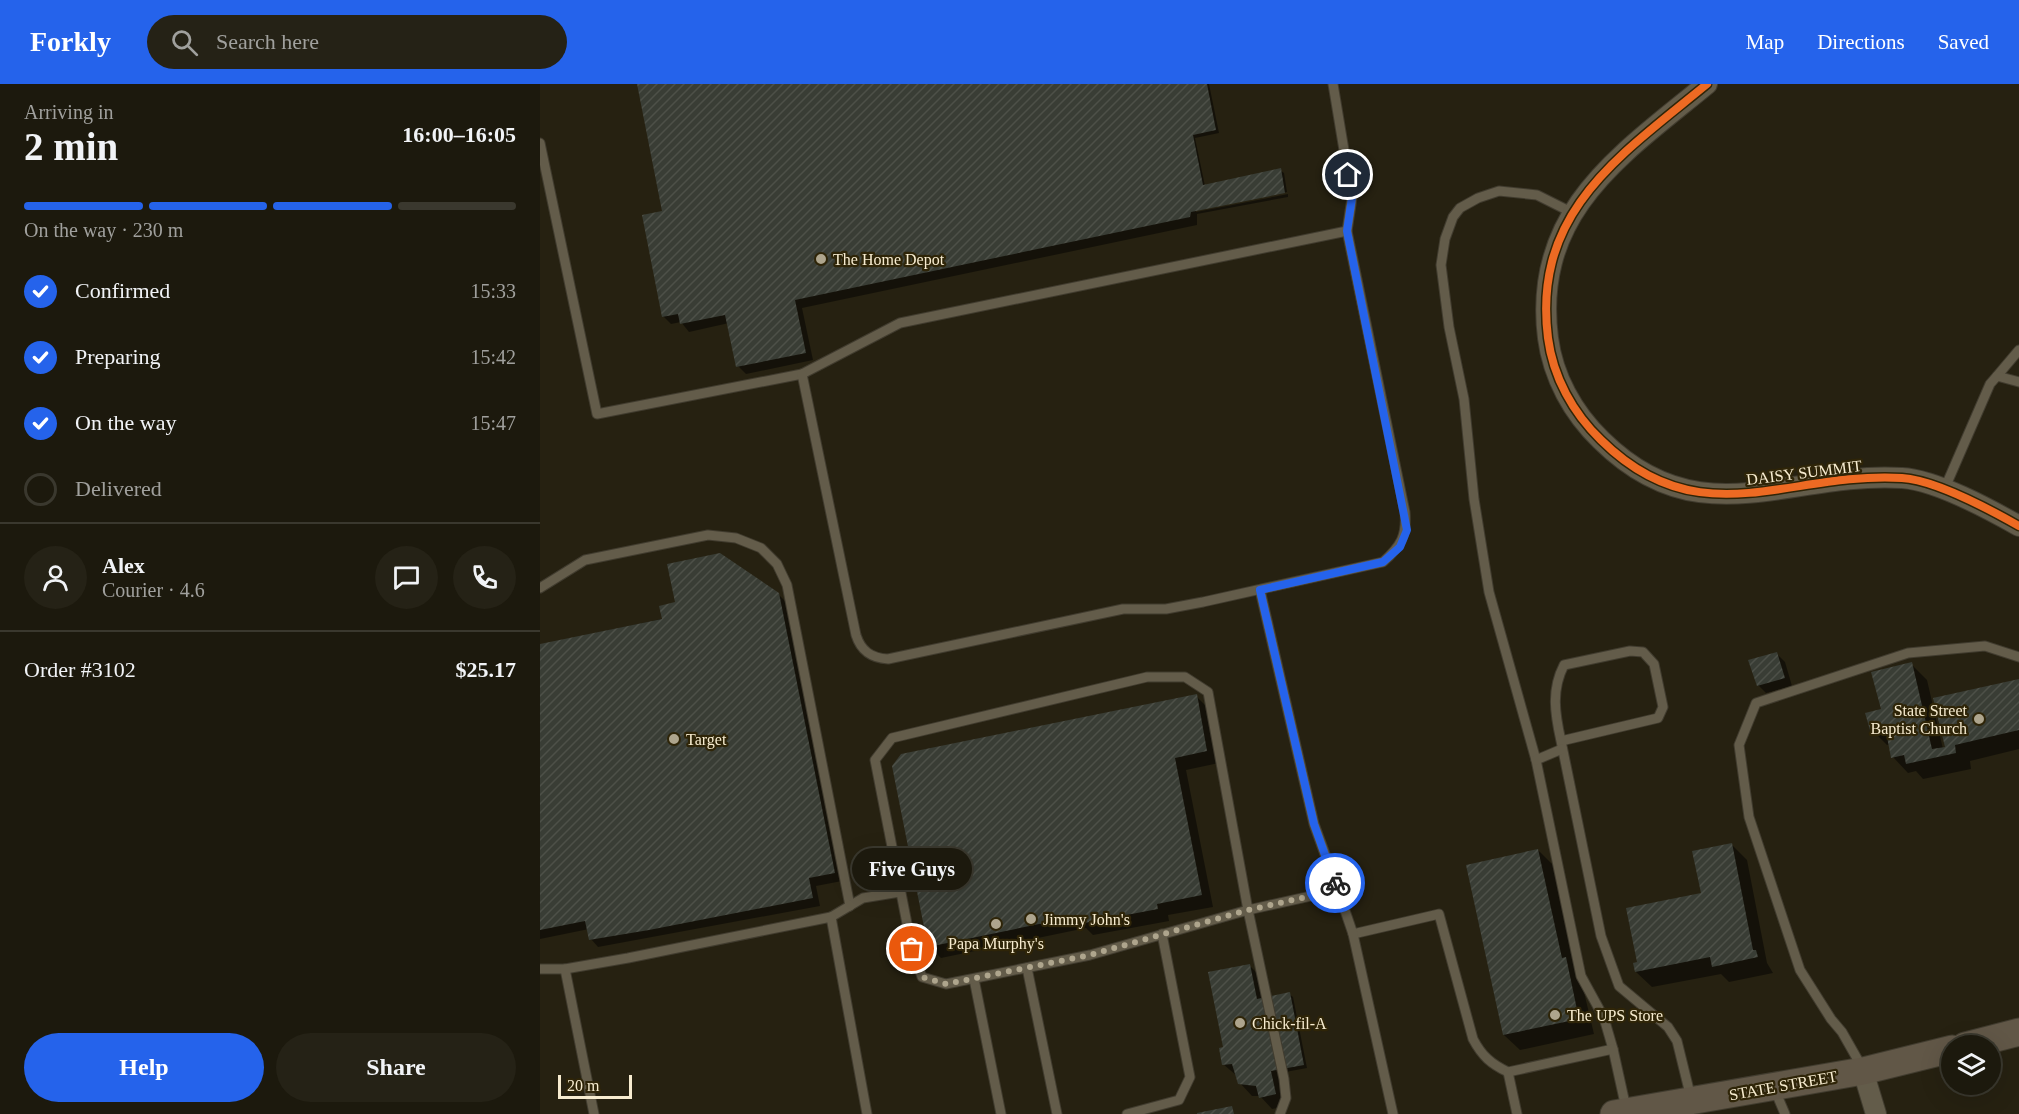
<!DOCTYPE html>
<html lang="en">
<head>
<meta charset="utf-8">
<style>
  body { margin:0; font-family:"Times New Roman",serif; background:#252216; color:#f1f3f6; height:100vh; display:flex; flex-direction:column; font-size:22px; white-space:nowrap }
  * { box-sizing:border-box; margin:0 }
  p { font-size:20px; color:#a0a09d }
  .icon { flex:none; width:33px; height:33px; fill:none; stroke:currentColor; stroke-width:2; stroke-linecap:round; stroke-linejoin:round }
  .map { position:relative; flex:1; overflow:hidden }
  .sheet { display:flex; flex-direction:column; background:#1c190d; width:540px }
  .sheet>* { flex:none }
  .controls { position:absolute; left:1401px; top:951px; display:grid; gap:12px }
  .controls a { display:grid; place-items:center; width:60px; height:60px; border-radius:50%; background:#1c190d; box-shadow:0 6px 24px #0002,0 0 0 2px #3a382e; font-size:30px }
  .scale { position:absolute; left:18px; bottom:15px; width:74px; box-sizing:border-box; padding-left:6px; border:3px solid #f7ecd0; border-top:0; font-size:16px; line-height:21px; white-space:nowrap; color:#f7ecd0; -webkit-text-stroke:4px #2f2508; paint-order:stroke }
  .pin { position:absolute; display:grid; place-items:center; width:51px; height:51px; color:#fff; margin:-26px; border:3px solid #fff; border-radius:50%; box-shadow:0 2px 6px #0007 }
  .courier { position:absolute; display:grid; place-items:center; width:60px; height:60px; margin:-30px; border:4px solid #2563eb; border-radius:50%; background:#fff; color:#222; box-shadow:0 2px 8px #0007 }
  .bubble { position:absolute; height:42px; border-radius:21px; background:#1c190d; box-shadow:0 6px 24px #0002,0 0 0 2px #3a382e; font-size:20px; font-weight:700; line-height:42px; text-align:center }
  .head em { font-style:normal; font-weight:700 }
  .head div { display:flex; flex-direction:column-reverse }
  .head { display:flex; align-items:center; justify-content:space-between; height:102px; padding:0 24px }
  h1 { font-size:39px; font-weight:700; line-height:45px }
  .bar { display:grid; grid-template-columns:repeat(4,1fr); gap:9px 6px; align-content:center; height:72px; padding:0 24px }
  .bar i { height:8px; border-radius:4px; background:#3a382e }
  .bar .active { background:#2563eb }
  .bar p { grid-column:span 4 }
  .line { display:flex; align-items:center; gap:15px; padding:0 24px; border-top:2px solid #3a382e }
  .line div { flex:1 }
  .round { display:grid; place-items:center; flex:none; width:63px; height:63px; border-radius:32px; background:#252216 }
  ol { padding:0 24px; list-style:none }
  li { display:flex; align-items:center; gap:18px; height:66px }
  li p { margin-inline-start:auto }
  li .icon { padding:6px; border-radius:50%; background:#2563eb; color:#fff; stroke-width:4 }
  li:last-child { color:#a0a09d }
  li i { width:33px; height:33px; border:3px solid #3a382e; border-radius:50% }
  .primary-button { display:flex; gap:12px; margin-top:auto; padding:12px 24px }
  .primary-button a { flex:1; height:69px; border-radius:36px; background:#2563eb; color:#fff; font-size:24px; font-weight:700; line-height:69px; text-align:center }
  .primary-button a+a { background:#252216; color:#f1f3f6 }
  header { display:flex; align-items:center; gap:36px; box-sizing:border-box; height:84px; padding:0 30px; background:#2563eb; color:#fff }
  header strong { font-size:28px }
  nav { display:flex; gap:33px; margin-inline-start:auto; font-size:21px }
  .search { width:420px; height:54px; background:#252216; display:flex; align-items:center; gap:15px; box-sizing:border-box; padding:0 21px; border-radius:33px; color:#a0a09d; font-size:22px }
  main { display:flex; flex:1; min-height:0 }
  .map>svg:first-child { display:block }
  .shadow { fill:#0007 }
  .building { fill:url(#building-hatch) }
  .lines { fill:none; stroke-linecap:round; stroke-linejoin:round }
  .lane-casing { stroke:#413c2f; stroke-width:11 }
  .street-casing { stroke:#413c2f; stroke-width:22 }
  .secondary-casing { stroke:#413c2f; stroke-width:29 }
  .lane { stroke:#635c4a; stroke-width:9 }
  .street { stroke:#635c4a; stroke-width:20 }
  .secondary { stroke:#615747; stroke-width:27 }
  .cycleway-casing { stroke:#2f2508; stroke-width:11 }
  .cycleway { stroke:#ed6a23; stroke-width:8 }
  .done { stroke:#aea58d; stroke-width:6; stroke-dasharray:0 10.8 }
  .route { stroke:#2563eb; stroke-width:8 }
  .poi-dot { fill:#aea58d; stroke:#2f2508; stroke-width:2 }
  .labels { text-anchor:middle; stroke-width:4.5; stroke-linejoin:round; paint-order:stroke }
  .poi-label { font-size:16px; fill:#f7ecd0; stroke:#2f2508; text-anchor:start }
  .street-label { font-size:16px; fill:#f7ecd0; stroke:#2f2508 }
</style>
</head>
<body>
<header>
<strong>Forkly</strong>
<div class="search"><svg class="icon" aria-label="search" viewBox="0 0 24 24"><circle cx="10" cy="10" r="6"/><path d="M15 15l6 6"/></svg>Search here</div>
<nav><a>Map</a><a>Directions</a><a>Saved</a></nav>
</header>
<main>
<section class="sheet">
<div class="head"><div><h1>2 min</h1><p>Arriving in</p></div><em>16:00–16:05</em></div>
<div class="bar"><i class="active"></i><i class="active"></i><i class="active"></i><i></i><p>On the way · 230 m</p></div>
<ol>
<li><svg class="icon" aria-label="check" viewBox="0 0 24 24"><path d="M5 12l5 5 9-10"/></svg>Confirmed<p>15:33</p></li>
<li><svg class="icon" aria-label="check" viewBox="0 0 24 24"><path d="M5 12l5 5 9-10"/></svg>Preparing<p>15:42</p></li>
<li><svg class="icon" aria-label="check" viewBox="0 0 24 24"><path d="M5 12l5 5 9-10"/></svg>On the way<p>15:47</p></li>
<li><i></i>Delivered</li>
</ol>
<div class="line" style="height:108px"><a class="round"><svg class="icon" aria-label="person" viewBox="0 0 24 24"><circle cx="12" cy="8" r="4"/><path d="M4 21q1-7 8-7t8 7"/></svg></a><div><b>Alex</b><p>Courier · 4.6</p></div><a class="round"><svg class="icon" aria-label="chat" viewBox="0 0 24 24"><path d="M4 5h16v11H9l-5 4z"/></svg></a><a class="round"><svg class="icon" aria-label="phone" viewBox="0 0 24 24"><path d="M5 4h4l2 5-3 2q2 4 5 5l2-3 5 2v4C11 20 4 13 5 4z"/></svg></a></div>
<div class="line" style="height:78px"><div>Order #3102</div><b>$25.17</b></div>
<div class="primary-button"><a>Help</a><a>Share</a></div>
</section>
<div class="map">
<svg width="1479" height="1030" viewBox="0 0 1479 1030">
  <defs>
    <pattern id="building-hatch" width="6" height="6" patternUnits="userSpaceOnUse" patternTransform="scale(1.5)"><rect width="6" height="6" fill="#393d35"/><path d="M-1 1l2-2M0 6l6-6M5 7l2-2" fill="none" stroke="#4d5048"/></pattern>
  </defs>
  <rect width="100%" height="100%" fill="#262111"/>
  <g class="shadow">
    <path d="M98 0H669L679 49 655 54 665 102 740 86 744 89 747 108 656 125V128L748 110V113L657 130V141L262 224 273 276 206 290 198 282 189 239 149 248 141 238 131 240 123 232 124 129Z"/>
    <path d="M238 510 246 518 302 797 276 802 280 822 242 829 58 863 51 855 49 845 0 855V561Z"/>
    <path d="M1237 570 1245 578 1252 602 1226 609 1218 601Z"/>
    <path d="M1371 580 1387 596 1403 665 1407 664 1479 596V665L1430 677 1431 685 1383 695 1376 687 1368 689 1353 673 1350 660 1347 661 1331 645Z"/>
    <path d="M656 612 668 624 679 679 646 686 673 823 628 831 629 837 553 851 546 844 401 874 389 862Z"/>
    <path d="M1191 760 1207 776 1227 879 1233 889 1189 898 1181 890 1112 903 1096 888 1099 879 1163 810Z"/>
    <path d="M998 766 1014 782 1054 950 980 966 964 951Z"/>
    <path d="M710 882 722 894 726 914 749 910 753 913 767 984 740 989 747 1022 732 1025 720 1012H712L700 999 697 992 683 980 685 964Z"/>
  </g>
  <g class="building">
    <path d="M97 0H667L676 46 653 51 663 101 741 84 745 109 651 128 650 133 255 216 266 269 196 283 185 231 140 240 138 230 122 233 102 131 122 127Z"/>
    <path d="M180 469 239 509 295 789 269 794 273 814 109 846 49 856 45 837 0 846V560L122 535 119 522 135 518 127 480Z"/>
    <path d="M1237 568 1245 594 1217 602 1208 576Z"/>
    <path d="M1372 578 1392 665 1405 663 1393 614 1479 595V646L1415 661 1416 669 1366 680 1364 671 1351 674 1345 642 1330 646 1325 629 1341 625 1331 588Z"/>
    <path d="M657 610 667 667 635 674 662 811 617 820 618 825 539 840 538 832 388 863 352 682 361 670Z"/>
    <path d="M1192 759 1213 866H1216L1218 873 1172 883 1170 873 1095 888 1093 879 1097 878 1086 824 1161 809 1152 767Z"/>
    <path d="M998 765 1022 874 1026 873 1039 935 963 951 926 781Z"/>
    <path d="M710 880 717 915 750 908 764 981 731 987 736 1010 719 1014 716 1002 698 1000 692 980 682 981 679 964 683 963 668 888Z"/>
    <path d="M692 1022 694 1030H657V1029Z"/>
  </g>
  <g class="lines">
    <g class="lane-casing">
      <g id="lane">
        <path d="M0 59 57 330 262 290 360 239 807 147"/>
        <path d="M1033 129 997 111 959 107 938 114 920 124 913 133 905 155 901 181 909 243 924 315 934 415 949 508 996 676 1041 892 1064 934 1073 965"/>
        <path d="M262 290 316 551C321 567 331 574 348 575L583 525H626L663 518 843 478C861 462 867 452 865 428L807 147 812 114 793 0"/>
        <path d="M1457 292 1479 266"/>
        <path d="M1404 406 1450 300 1457 292 1479 298"/>
        <path d="M0 504 45 476 168 451 196 454 221 464 237 480 247 501 310 822"/>
        <path d="M720 506 774 740 798 806"/>
        <path d="M1021 657 1118 634 1123 623 1114 580 1103 568 1090 567 1024 581C1011 606 1015 630 1021 657L1061 852 1079 902 1128 943 1137 957 1151 1014"/>
        <path d="M996 676 1022 665"/>
        <path d="M291 833 323 814 360 808"/>
        <path d="M813 850 899 830 933 955C942 972 951 980 968 988L1073 965 1086 1024"/>
        <path d="M487 884 517 1030"/>
        <path d="M0 885H25L88 874 291 833 327 1030"/>
        <path d="M25 885 54 1030"/>
        <path d="M434 895 461 1030"/>
        <path d="M1323 985 1302 948 1291 935 1260 886 1209 733 1199 661 1216 619 1368 569 1445 562 1479 573"/>
        <path d="M968 988 977 1030"/>
        <path d="M1234 1004 1245 1030"/>
        <path d="M587 1030 639 1016 650 993 622 850"/>
        <path d="M740 1030 746 1014 744 995 708 826 668 608 645 593H607L352 654 335 676 372 865 382 893 406 900 550 871 708 826 798 806 813 850 853 1030"/>
      </g>
    </g>
    <g class="street-casing">
      <g id="street">
        <path d="M1167 0C1081 71 992 127 1008 254 1013 293 1033 329 1061 356 1160 454 1248 387 1362 394 1396 396 1449 425 1479 442"/>
        <path d="M1323 987 1336 1030"/>
      </g>
    </g>
    <g class="secondary-casing">
      <g id="secondary">
        <path d="M1425 962 1479 948"/>
        <path d="M1074 1030 1323 987 1412 965"/>
      </g>
    </g>
    <use href="#lane" class="lane"/>
    <use href="#street" class="street"/>
    <use href="#secondary" class="secondary"/>
    <g class="cycleway-casing">
      <path id="cycleway" d="M1167 0C1081 71 992 127 1008 254 1013 293 1033 329 1061 356 1160 454 1248 387 1362 394 1396 396 1449 425 1479 442"/>
    </g>
    <use href="#cycleway" class="cycleway"/>
  </g>
  <g class="lines">
    <path class="done" d="M372 865 382 893 406 900 550 871 708 826 798 806 795 799"/>
    <path class="route" d="M795 799 774 740 720 506 843 478 860 463 867 446 807 147 812 114 808 91"/>
  </g>
  <g class="poi-dot">
    <circle cx="281" cy="175" r="6"/>
    <circle cx="1439" cy="635" r="6"/>
    <circle cx="134" cy="655" r="6"/>
    <circle cx="491" cy="835" r="6"/>
    <circle cx="456" cy="840" r="6"/>
    <circle cx="1015" cy="931" r="6"/>
    <circle cx="700" cy="939" r="6"/>
  </g>
  <g class="labels">
    <g class="poi-label">
      <text x="293" y="181">The Home Depot</text>
      <text x="1427" y="632" text-anchor="end">State Street<tspan x="1427" dy="18">Baptist Church</tspan></text>
      <text x="146" y="661">Target</text>
      <text x="503" y="841">Jimmy John's</text>
      <text x="456" y="865" text-anchor="middle">Papa Murphy's</text>
      <text x="1027" y="937">The UPS Store</text>
      <text x="712" y="945">Chick-fil-A</text>
    </g>
    <g class="street-label">
      <text transform="translate(1264 388) rotate(-7)" y="6">DAISY SUMMIT</text>
      <text transform="translate(1243 1001) rotate(-10)" y="6">STATE STREET</text>
    </g>
  </g>
</svg>
<div class="controls">
<a><svg class="icon" aria-label="layers" viewBox="0 0 24 24"><path d="M12 4l9 5-9 5-9-5zM3 14l9 5 9-5"/></svg></a>
</div>
<div class="scale">20 m</div>
<div class="pin" style="left:372px;top:865px;background:#ea580c"><svg class="icon" aria-label="bag" viewBox="0 0 24 24"><path d="M5 8h14l-1 12H6zM9 8a3 3 0 0 1 6 0"/></svg></div>
<div class="pin" style="left:808px;top:91px;background:#1f2937"><svg class="icon" aria-label="home" viewBox="0 0 24 24"><path d="M3 11l9-7 9 7M6 9v11h12V9"/></svg></div>
<div class="courier" style="left:795px;top:799px"><svg class="icon" aria-label="bike" viewBox="0 0 24 24"><circle cx="6" cy="16" r="4"/><circle cx="18" cy="16" r="4"/><path d="M6 16l4-8h5l3 8M10 8l3 8H6M13 5h3"/></svg></div>
<div class="bubble" style="left:312px;top:764px;width:120px">Five Guys</div>
</div>
</main>
</body>
</html>
